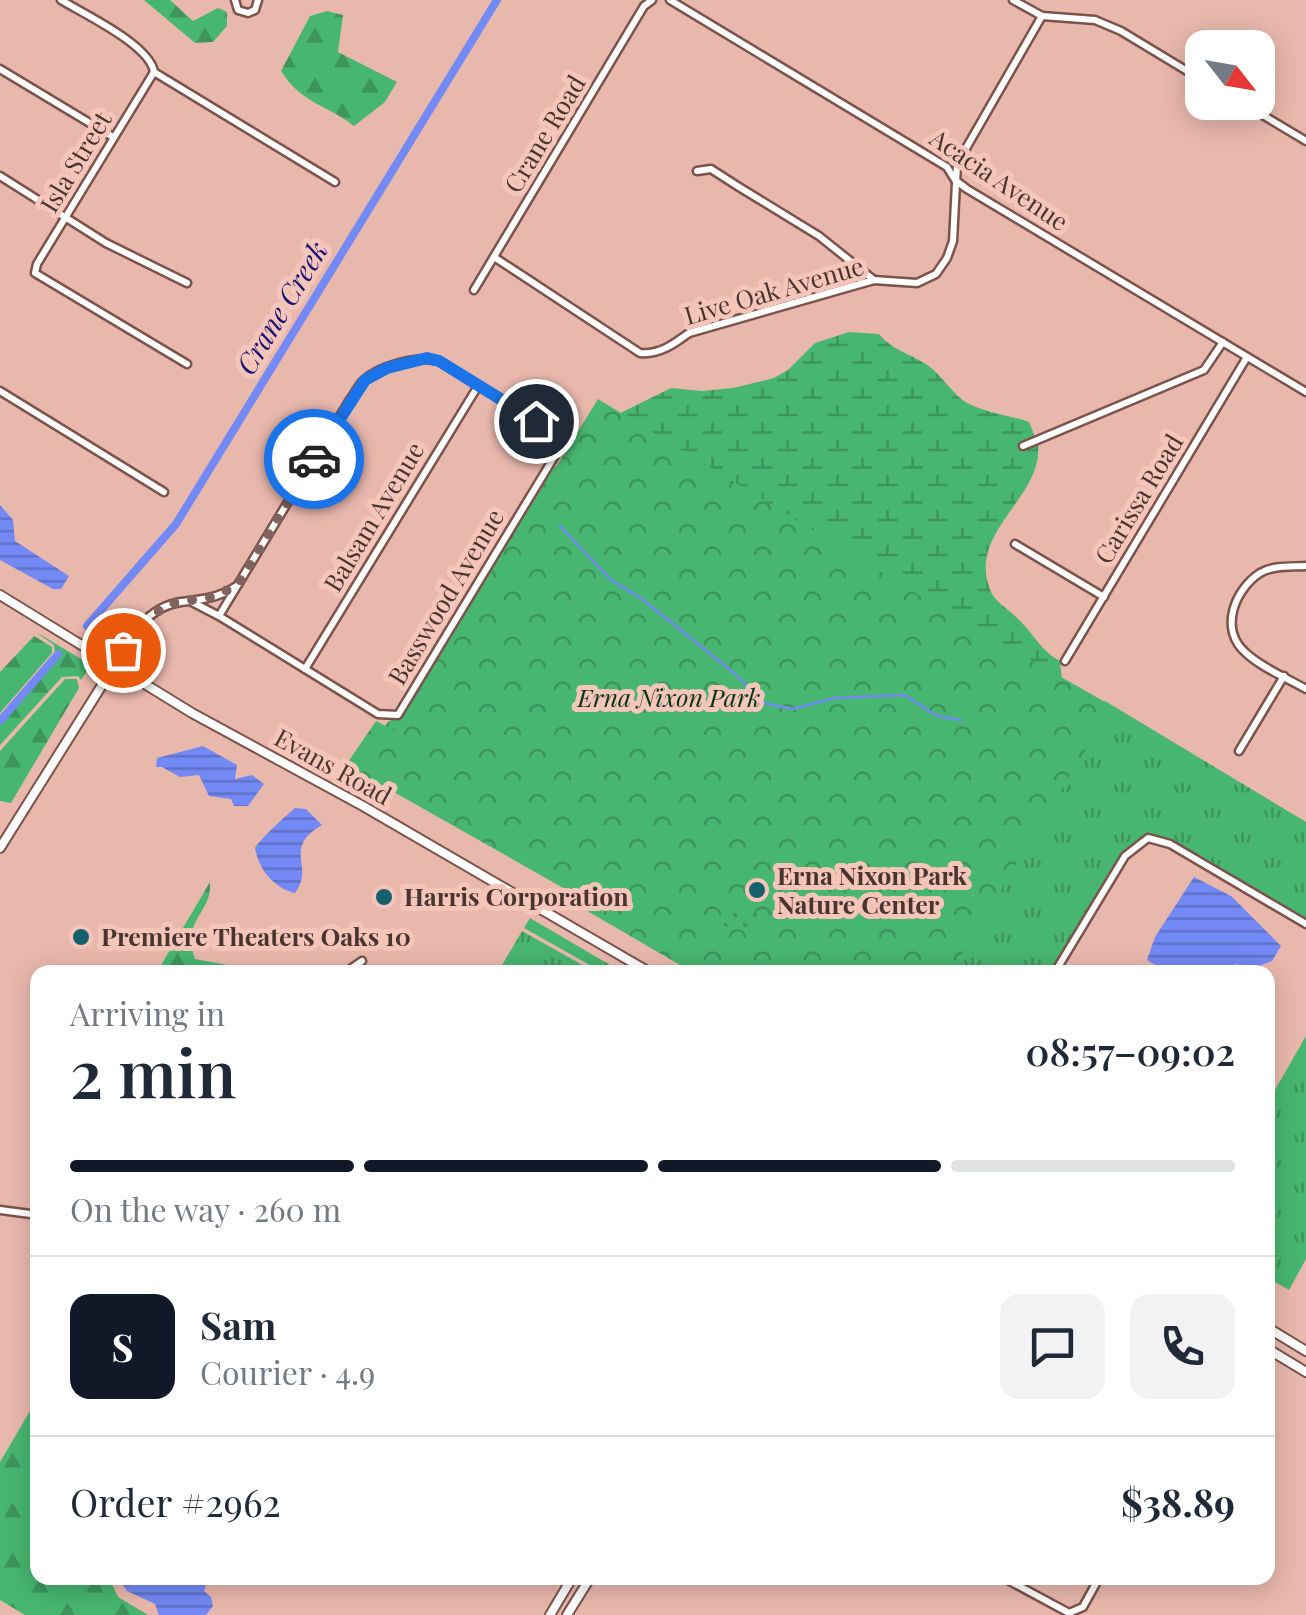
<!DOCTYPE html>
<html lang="en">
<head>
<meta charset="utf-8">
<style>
  body { margin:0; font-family:"Playfair Display",serif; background:#f2f2f3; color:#1f2937; height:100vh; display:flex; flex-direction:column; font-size:38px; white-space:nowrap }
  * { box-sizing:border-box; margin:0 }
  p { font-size:32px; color:#747a83 }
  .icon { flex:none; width:55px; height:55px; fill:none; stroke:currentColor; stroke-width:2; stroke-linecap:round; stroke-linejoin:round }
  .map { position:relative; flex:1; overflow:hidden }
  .details { position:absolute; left:30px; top:965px; width:1245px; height:620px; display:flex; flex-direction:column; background:#fff; border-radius:20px; box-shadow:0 5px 25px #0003 }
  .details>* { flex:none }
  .needle { width:65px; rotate:121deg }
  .tools { position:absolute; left:1185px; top:30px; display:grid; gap:20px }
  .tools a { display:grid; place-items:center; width:90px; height:90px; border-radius:20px; background:#fff; box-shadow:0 5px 25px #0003; font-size:50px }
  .pin { position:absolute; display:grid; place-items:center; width:85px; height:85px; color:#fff; margin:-42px; border:5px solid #fff; border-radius:50%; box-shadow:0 2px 10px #0007 }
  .courier { position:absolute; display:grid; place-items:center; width:100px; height:100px; margin:-50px; border:8px solid #1a73e8; border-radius:50%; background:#fff; color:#222; box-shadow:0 2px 12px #0007 }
  .head em { font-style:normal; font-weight:600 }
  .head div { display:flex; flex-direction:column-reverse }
  .head { display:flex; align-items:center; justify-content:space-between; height:170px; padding:0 40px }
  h1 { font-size:65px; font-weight:600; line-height:75px }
  .bar { display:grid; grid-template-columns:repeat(4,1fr); gap:15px 10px; align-content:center; height:120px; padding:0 40px }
  .bar i { height:12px; border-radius:8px; background:#e0e1e3 }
  .bar .current { background:#111827 }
  .bar p { grid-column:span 4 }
  .line { display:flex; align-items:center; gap:25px; padding:0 40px; border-top:2px solid #e0e1e3 }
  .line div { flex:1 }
  .round { display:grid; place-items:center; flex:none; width:105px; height:105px; border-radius:20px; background:#f2f2f3 }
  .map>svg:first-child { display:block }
  .grass { fill:url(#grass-tufts) }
  .forest { fill:url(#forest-firs) }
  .wetland { fill:url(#wetland-marsh) }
  .park { fill:url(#park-crowns) }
  .garden { fill:url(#garden-dots) }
  .water { fill:url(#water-rules) }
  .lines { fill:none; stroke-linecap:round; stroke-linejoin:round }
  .stream { stroke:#7389f5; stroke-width:2.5 }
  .canal { stroke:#7389f5; stroke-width:8 }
  .minor-casing { stroke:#7c534a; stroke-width:11 }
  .tertiary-casing { stroke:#7c534a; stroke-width:12 }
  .secondary-casing { stroke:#7c534a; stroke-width:12 }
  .minor { stroke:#fff; stroke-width:6 }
  .tertiary { stroke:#fff; stroke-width:8 }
  .secondary { stroke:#fff; stroke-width:8 }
  .done { stroke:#80635c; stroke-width:10; stroke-dasharray:0 18 }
  .route { stroke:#1a73e8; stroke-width:12 }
  .poi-dot { fill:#15606d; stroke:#f6c5ba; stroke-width:4 }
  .labels { text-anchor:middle; stroke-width:10; stroke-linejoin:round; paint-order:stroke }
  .street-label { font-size:25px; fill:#483530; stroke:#f6c5ba }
  .park-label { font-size:25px; font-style:italic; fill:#003416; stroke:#f6c5ba }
  .poi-label { font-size:25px; font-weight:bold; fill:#483530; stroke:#f6c5ba; text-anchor:start }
  .water-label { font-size:28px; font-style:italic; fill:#181373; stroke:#f6c5ba }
</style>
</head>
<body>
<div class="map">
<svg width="1306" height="1615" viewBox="0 0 1306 1615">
  <defs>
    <pattern id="grass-tufts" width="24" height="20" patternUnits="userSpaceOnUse" patternTransform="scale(2.5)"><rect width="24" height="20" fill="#47b670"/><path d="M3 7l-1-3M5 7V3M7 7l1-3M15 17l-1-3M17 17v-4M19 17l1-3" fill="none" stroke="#3d955c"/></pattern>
    <pattern id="forest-firs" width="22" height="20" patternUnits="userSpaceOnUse" patternTransform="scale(2.5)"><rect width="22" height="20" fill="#47b670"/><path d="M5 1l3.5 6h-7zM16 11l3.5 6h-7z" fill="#3d955c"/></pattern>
    <pattern id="wetland-marsh" width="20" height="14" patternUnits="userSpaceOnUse" patternTransform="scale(2.5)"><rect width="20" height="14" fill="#47b670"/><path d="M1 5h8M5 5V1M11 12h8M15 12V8" fill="none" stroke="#3d955c"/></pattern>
    <pattern id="park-crowns" width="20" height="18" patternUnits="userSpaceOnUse" patternTransform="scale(2.5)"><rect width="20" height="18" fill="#47b670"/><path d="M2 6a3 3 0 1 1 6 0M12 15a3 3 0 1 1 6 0" fill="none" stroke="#3d955c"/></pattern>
    <pattern id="garden-dots" width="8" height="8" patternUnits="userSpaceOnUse" patternTransform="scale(2.5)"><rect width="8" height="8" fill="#47b670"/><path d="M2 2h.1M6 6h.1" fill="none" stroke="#3d955c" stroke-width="1.8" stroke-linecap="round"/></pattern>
    <pattern id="water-rules" width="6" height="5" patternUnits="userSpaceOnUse" patternTransform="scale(2.5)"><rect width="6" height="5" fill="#7389f5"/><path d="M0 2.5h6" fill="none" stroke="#6071c7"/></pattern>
  </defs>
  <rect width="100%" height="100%" fill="#e9b8ad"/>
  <g class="grass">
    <path d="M1105 701 1306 822V920L1172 840 1148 834 1121 853 1050 972H774L960 942Z"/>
    <path d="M530 918 622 972H602L524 928Z"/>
    <path d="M522 931 595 972H498Z"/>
    <path d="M1306 1036V1259L1289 1290 1268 1278V1102Z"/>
  </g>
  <g class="forest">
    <path d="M144 0H170L193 21 218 8 227 12V26L213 42 195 43Z"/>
    <path d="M327 11 343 15 338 52 397 82 385 102 354 126C326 104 302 104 281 71L310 16Z"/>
    <path d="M36 632 91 665 81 680 78 676 62 677 0 745V718L55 655 54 645Z"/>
    <path d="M34 636 52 647V653L0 713V672Z"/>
    <path d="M65 679H77L79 688 11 803 0 801V751Z"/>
    <path d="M210 882C212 915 182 916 195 959L249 969 251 972H157Z"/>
    <path d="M37 1399 38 1578H109L118 1597 148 1615H25L0 1600V1462Z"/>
  </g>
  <path class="wetland" d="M849 332 879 334C892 350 910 354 926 364 942 375 953 395 967 403 986 413 1009 415 1029 422L1035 437 1018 445 1022 452 1038 444C1044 498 965 532 991 592 996 603 1010 610 1018 619 1034 634 1041 651 1060 661L1063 691 400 775 369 788 344 773 389 721 401 717 550 473 590 428 671 388 702 391 733 388 774 378 788 370 815 343Z"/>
  <path class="park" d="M598 399 942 609 1112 706 951 972H692L577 905 581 898 346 765 376 721 394 730Z"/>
  <path class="garden" d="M734 903 758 914 746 929 728 930 722 921 727 907Z"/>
  <g class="water">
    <path d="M0 505 13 520 15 541 69 576 61 589H53L0 560Z"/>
    <path d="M203 746 237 765 235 779 252 775 264 784 248 806H234L231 799 209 796 199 775 180 777 162 767H156L157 758Z"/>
    <path d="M295 808 306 809 322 825C281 849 316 866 295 893 274 888 259 870 255 848 260 839 287 815 295 808Z"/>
    <path d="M1194 877 1231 896 1281 946 1272 961 1253 968 1236 964C1211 980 1171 976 1147 960L1155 937Z"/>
    <path d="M118 1578H208L204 1591 211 1597 213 1606 206 1615H159L155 1604 127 1591Z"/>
  </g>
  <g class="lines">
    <path class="stream" d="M560 526 610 579 642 599 734 673 763 703 793 709 835 698 905 695 937 716 961 720"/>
    <g class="canal">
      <path d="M87 626 176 524 497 0"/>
      <path d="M0 721 58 654"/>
    </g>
    <g class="minor-casing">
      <g id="minor">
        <path d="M61 0C84 14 150 45 154 72"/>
        <path d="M235 0 238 10 248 13 255 10 258 0"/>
        <path d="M670 0 947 167 955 180 967 189 1306 392"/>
        <path d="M1013 0 1042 16 1095 20 1121 31 1202 80"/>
        <path d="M0 69 113 137"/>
        <path d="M154 72 37 264 35 273 187 364"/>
        <path d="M154 72 335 182"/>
        <path d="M1241 102 1306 141"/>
        <path d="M697 171 711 169 739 187 819 236 874 280"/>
        <path d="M0 176 106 243 187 283"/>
        <path d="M494 257 640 353C659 355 674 344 689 333L874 280 917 283 936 274 947 258 953 241 957 164 1042 16"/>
        <path d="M474 290 644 6 652 0"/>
        <path d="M0 391 164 492"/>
        <path d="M1023 446 1204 370 1223 342"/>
        <path d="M1015 544 1104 597"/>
        <path d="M1306 566C1291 567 1273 565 1260 573 1234 590 1219 630 1246 653 1262 668 1287 678 1306 689"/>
        <path d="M192 602 219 616 378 714 398 715 565 439 439 361C418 355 379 366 363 381 358 386 354 395 349 401L219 616"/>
        <path d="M1065 661 1247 357"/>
        <path d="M114 666C130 638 146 607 181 602 199 600 219 598 235 587"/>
        <path d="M305 669 478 386"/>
        <path d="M1239 751 1284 676"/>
        <path d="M346 972 362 961"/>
        <path d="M1055 972 1125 856 1148 838 1170 844 1306 924"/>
        <path d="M0 1210 38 1215"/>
        <path d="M1004 1578 1069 1613 1083 1607 1099 1578"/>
      </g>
    </g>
    <g class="tertiary-casing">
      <g id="tertiary">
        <path d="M0 595 192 713 363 806 649 972"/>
        <path d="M0 848 114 666"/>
      </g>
    </g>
    <g class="secondary-casing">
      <g id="secondary">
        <path d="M1268 1328 1306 1351"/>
        <path d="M1268 1349 1306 1372"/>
        <path d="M550 1615 572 1578"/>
        <path d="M567 1615 590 1578"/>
      </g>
    </g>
    <use href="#minor" class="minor"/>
    <use href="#tertiary" class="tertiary"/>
    <use href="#secondary" class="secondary"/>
  </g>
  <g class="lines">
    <path class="done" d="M123 650 136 628 168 604 211 597 237 586 314 459"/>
    <path class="route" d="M314 459 365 380 387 368 427 358 439 361 536 421"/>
  </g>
  <g class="poi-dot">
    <circle cx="757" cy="890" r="10"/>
    <circle cx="384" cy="897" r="10"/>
    <circle cx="81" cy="937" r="10"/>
  </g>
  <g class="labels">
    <g class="street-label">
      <text transform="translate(545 134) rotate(-59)" y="9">Crane Road</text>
      <text transform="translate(76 162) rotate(-59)" y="9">Isla Street</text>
      <text transform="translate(999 180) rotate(34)" y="9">Acacia Avenue</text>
      <text transform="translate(774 291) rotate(-16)" y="9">Live Oak Avenue</text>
      <text transform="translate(1139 499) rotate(-59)" y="9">Carissa Road</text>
      <text transform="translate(374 517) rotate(-59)" y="9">Balsam Avenue</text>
      <text transform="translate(446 597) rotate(-59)" y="9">Basswood Avenue</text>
      <text transform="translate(333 767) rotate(29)" y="9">Evans Road</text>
    </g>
    <g class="park-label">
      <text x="669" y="707">Erna Nixon Park</text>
    </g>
    <g class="poi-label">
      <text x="777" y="885">Erna Nixon Park<tspan x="777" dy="29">Nature Center</tspan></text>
      <text x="404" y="906">Harris Corporation</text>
      <text x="101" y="946">Premiere Theaters Oaks 10</text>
    </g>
    <g class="water-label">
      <text transform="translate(282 308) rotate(-59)" y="10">Crane Creek</text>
    </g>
  </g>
</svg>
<div class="tools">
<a><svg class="needle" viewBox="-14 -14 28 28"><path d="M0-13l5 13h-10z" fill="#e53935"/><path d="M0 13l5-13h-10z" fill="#747a83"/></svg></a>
</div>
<div class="pin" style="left:123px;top:650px;background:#ea580c"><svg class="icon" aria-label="bag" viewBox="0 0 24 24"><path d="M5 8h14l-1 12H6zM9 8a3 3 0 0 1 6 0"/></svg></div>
<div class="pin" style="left:536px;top:421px;background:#1f2937"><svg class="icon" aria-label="home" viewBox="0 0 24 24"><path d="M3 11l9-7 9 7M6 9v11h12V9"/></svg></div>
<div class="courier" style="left:314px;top:459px"><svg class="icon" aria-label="car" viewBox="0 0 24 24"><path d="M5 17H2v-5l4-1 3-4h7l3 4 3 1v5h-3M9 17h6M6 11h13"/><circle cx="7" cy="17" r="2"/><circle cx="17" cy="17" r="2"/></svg></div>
<section class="details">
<div class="head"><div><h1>2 min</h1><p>Arriving in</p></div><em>08:57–09:02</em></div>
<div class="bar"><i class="current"></i><i class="current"></i><i class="current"></i><i></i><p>On the way · 260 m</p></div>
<div class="line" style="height:180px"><b class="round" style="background:#111827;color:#fff">S</b><div><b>Sam</b><p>Courier · 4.9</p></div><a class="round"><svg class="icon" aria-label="chat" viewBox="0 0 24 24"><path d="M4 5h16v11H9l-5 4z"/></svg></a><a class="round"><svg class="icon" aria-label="phone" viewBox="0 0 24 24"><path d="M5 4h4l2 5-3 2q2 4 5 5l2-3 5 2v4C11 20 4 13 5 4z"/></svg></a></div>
<div class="line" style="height:130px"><div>Order #2962</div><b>$38.89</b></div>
</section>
</div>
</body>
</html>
